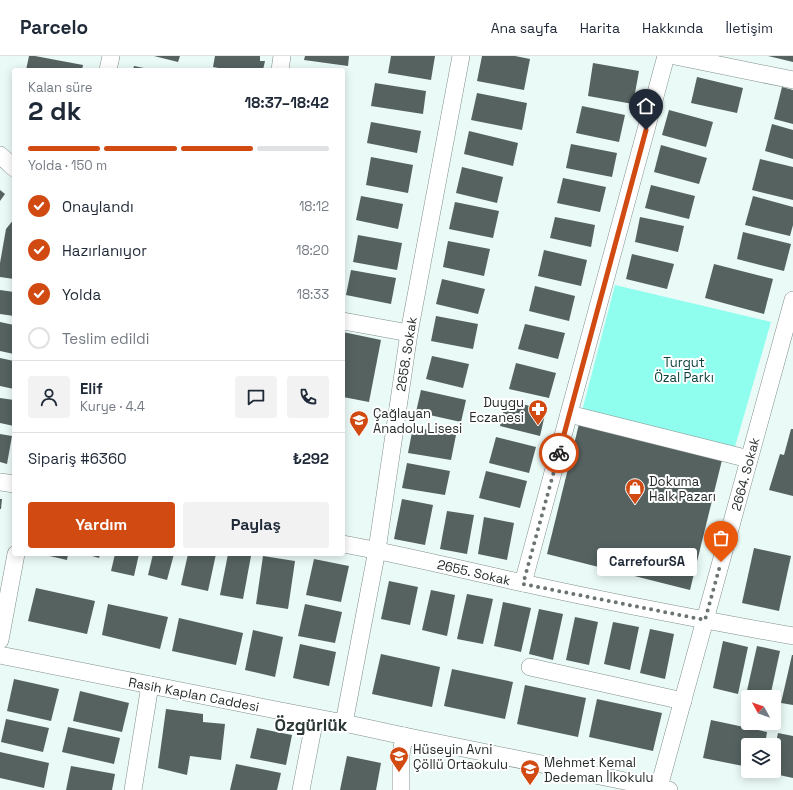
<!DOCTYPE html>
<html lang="tr">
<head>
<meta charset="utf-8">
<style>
  body { margin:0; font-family:"Space Grotesk",sans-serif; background:#f2f2f3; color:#1f2937; height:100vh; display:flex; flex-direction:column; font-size:15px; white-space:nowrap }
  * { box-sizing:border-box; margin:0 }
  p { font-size:13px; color:#747a83 }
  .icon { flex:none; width:22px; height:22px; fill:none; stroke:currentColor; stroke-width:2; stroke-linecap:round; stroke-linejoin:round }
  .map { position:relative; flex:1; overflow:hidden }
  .drawer { position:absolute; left:12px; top:12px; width:333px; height:488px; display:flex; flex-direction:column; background:#fff; border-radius:4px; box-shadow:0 2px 10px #0003 }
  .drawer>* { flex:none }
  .needle { width:26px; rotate:310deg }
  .controls { position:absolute; left:741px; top:634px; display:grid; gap:8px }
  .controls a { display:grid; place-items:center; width:40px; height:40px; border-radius:4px; background:#fff; box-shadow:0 2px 10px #0003; font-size:20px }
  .pin { position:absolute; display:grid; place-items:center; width:34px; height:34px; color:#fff; margin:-41px -17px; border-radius:50% 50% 50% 0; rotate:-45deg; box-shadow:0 0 4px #0007 }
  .pin .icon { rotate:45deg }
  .courier { position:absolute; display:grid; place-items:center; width:40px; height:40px; margin:-20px; border:3px solid #d04a12; border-radius:50%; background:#fff; color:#222; box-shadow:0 1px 5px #0007 }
  .bubble { position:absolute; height:28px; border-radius:4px; background:#fff; box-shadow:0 2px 10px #0003; font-size:13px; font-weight:700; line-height:28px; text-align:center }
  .head em { font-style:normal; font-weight:700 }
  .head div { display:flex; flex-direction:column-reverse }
  .head { display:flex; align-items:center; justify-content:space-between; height:68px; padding:0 16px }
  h1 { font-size:26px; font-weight:700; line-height:30px }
  .bar { display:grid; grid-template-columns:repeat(4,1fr); gap:6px 4px; align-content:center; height:48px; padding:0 16px }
  .bar i { height:5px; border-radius:3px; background:#e0e1e3 }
  .bar .on { background:#d04a12 }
  .bar p { grid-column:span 4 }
  .line { display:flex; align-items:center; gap:10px; padding:0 16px; border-top:1px solid #e0e1e3 }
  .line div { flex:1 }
  .round { display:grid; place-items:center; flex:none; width:42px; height:42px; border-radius:4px; background:#f2f2f3 }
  ol { padding:0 16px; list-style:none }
  li { display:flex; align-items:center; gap:12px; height:44px }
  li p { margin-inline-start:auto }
  li .icon { padding:4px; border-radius:50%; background:#d04a12; color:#fff; stroke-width:4 }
  li:last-child { color:#747a83 }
  li i { width:22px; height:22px; border:2px solid #e0e1e3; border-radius:50% }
  .button { display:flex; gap:8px; margin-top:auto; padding:8px 16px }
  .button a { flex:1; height:46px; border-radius:4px; background:#d04a12; color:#fff; font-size:16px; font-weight:700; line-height:46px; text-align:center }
  .button a+a { background:#f2f2f3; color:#1f2937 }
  header { display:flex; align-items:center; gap:24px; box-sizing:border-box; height:56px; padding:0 20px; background:#fff; border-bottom:1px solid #e0e1e3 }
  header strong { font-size:19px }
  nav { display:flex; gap:22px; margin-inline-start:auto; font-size:14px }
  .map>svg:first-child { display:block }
  .green { fill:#8ffeef }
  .building { fill:#556260 }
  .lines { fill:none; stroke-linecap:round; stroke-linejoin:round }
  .minor-casing { stroke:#818f8d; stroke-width:18 }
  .minor { stroke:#fff; stroke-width:17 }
  .done { stroke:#6b7472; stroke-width:4; stroke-dasharray:0 7.2 }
  .route { stroke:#d04a12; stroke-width:5 }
  .labels { text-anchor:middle; stroke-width:4; stroke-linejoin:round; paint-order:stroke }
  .street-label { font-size:13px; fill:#262c2b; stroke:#fff }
  .park-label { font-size:13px; fill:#0e443e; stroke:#fff }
  .poi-label { font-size:13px; fill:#262c2b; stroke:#fff; text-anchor:start }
  .district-label { font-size:17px; font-weight:bold; fill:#2a3735; stroke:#fff }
</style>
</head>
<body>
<header>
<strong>Parcelo</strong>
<nav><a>Ana sayfa</a><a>Harita</a><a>Hakkında</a><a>İletişim</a></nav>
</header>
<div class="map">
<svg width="793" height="734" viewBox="0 0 793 734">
  <rect width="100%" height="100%" fill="#eafaf7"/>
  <path class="green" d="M615 229 771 266 734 394 582 355Z"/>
  <g class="building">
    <path d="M29 0H35L83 9 82 14H26Z"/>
    <path d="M154 0H180L178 6Z"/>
    <path d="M215 0H260V5H265L263 14H229L213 11Z"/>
    <path d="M305 0H349L348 10 304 4Z"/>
    <path d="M391 0H435L431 24 388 17Z"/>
    <path d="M482 0H515L530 3 524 34 477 25Z"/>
    <path d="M768 0H793V6Z"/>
    <path d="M593 7 639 15 633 48 588 40Z"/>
    <path d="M134 10 149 13V14H133Z"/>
    <path d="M697 21 743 32 737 57 691 47Z"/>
    <path d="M375 27 426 35 423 58 371 50Z"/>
    <path d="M782 31 793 34V68L774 63Z"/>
    <path d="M477 37 527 47 522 74 471 64Z"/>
    <path d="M582 50 625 59 619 86 576 77Z"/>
    <path d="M669 54 713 66 706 91 662 79Z"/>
    <path d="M371 66 421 75 417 97 367 87Z"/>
    <path d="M772 68 793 74V103L765 95Z"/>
    <path d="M469 75 518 87 513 110 464 98Z"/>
    <path d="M571 88 617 97 612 121 566 112Z"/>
    <path d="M661 89 707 102 699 128 654 116Z"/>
    <path d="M371 101 413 109 408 137 366 129Z"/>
    <path d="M760 103 793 111V144L752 134Z"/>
    <path d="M462 111 503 121 497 147 456 137Z"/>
    <path d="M563 122 606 131 600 156 557 147Z"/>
    <path d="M651 129 695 140 689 163 645 152Z"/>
    <path d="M0 134 5 138 0 145Z"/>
    <path d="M361 140 403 148 398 173 356 164Z"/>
    <path d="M753 140 793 151V169L790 180 745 169Z"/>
    <path d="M455 146 499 155 493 182 449 173Z"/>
    <path d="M555 161 595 169 591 191 550 182Z"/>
    <path d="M640 161 684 170 678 196 635 186Z"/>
    <path d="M14 163V223L0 221V207L6 173Z"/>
    <path d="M743 176 791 188 784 215 737 203Z"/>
    <path d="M358 179 402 187 397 214 353 206Z"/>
    <path d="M448 185 490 193 484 220 443 211Z"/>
    <path d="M544 194 587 204 581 230 538 220Z"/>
    <path d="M632 198 674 208 667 233 626 223Z"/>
    <path d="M714 208 773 223 764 258 705 242Z"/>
    <path d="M351 214 396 222 391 248 346 239Z"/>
    <path d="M442 223 485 233 478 258 436 248Z"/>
    <path d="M535 230 575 240 569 265 529 255Z"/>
    <path d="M0 234 14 236V260L0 258Z"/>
    <path d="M436 260 478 268 473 293 431 285Z"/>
    <path d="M0 266 14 269V298L0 295Z"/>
    <path d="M525 268 565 277 558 303 518 293Z"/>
    <path d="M343 276 381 284 369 346 343 341Z"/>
    <path d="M432 300 469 308 463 332 426 323Z"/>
    <path d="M0 302 14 305V333L0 330Z"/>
    <path d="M516 307 556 317 549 342 509 333Z"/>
    <path d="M421 334 466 344 461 366 416 356Z"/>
    <path d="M0 342 14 344V370L0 367Z"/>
    <path d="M506 344 546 354 540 380 500 370Z"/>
    <path d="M579 368 723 400 690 534 547 498Z"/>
    <path d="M413 371 456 379 451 404 408 397Z"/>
    <path d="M791 373H793V440L769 434 780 398 784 399Z"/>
    <path d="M0 378 12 380 7 408 0 406Z"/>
    <path d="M496 381 536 391 529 417 489 407Z"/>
    <path d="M407 407 450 415 445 439 402 432Z"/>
    <path d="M486 415 527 425 520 452 479 442Z"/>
    <path d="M0 443H2L1 453H0Z"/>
    <path d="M402 443 433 449 425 489 394 483Z"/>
    <path d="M447 455 474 459 467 498 440 493Z"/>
    <path d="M484 461 514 467 507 504 478 498Z"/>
    <path d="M754 492 791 500 779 555 742 547Z"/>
    <path d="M41 498H68L67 504Z"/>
    <path d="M85 498H100L99 502Z"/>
    <path d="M115 498H139L134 520 111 515Z"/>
    <path d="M153 498H174L167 524 148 519Z"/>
    <path d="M188 498H216L208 535 181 529Z"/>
    <path d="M228 498H244L251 500 243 543 220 539Z"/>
    <path d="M263 500 295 505 288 553 256 548Z"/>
    <path d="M314 503 349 510 341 546 306 539Z"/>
    <path d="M389 525 418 531 410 569 381 563Z"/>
    <path d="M36 532 95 545 87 578 28 565Z"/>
    <path d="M431 534 455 539 447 580 422 574Z"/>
    <path d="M467 538 493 543 483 588 457 583Z"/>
    <path d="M503 546 531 552 521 596 494 590Z"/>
    <path d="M108 548 168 561 160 593 102 579Z"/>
    <path d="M305 548 342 556 335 587 298 580Z"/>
    <path d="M539 553 563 558 553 604 529 598Z"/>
    <path d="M575 561 598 566 589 609 566 604Z"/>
    <path d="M179 562 243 577 236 609 172 595Z"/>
    <path d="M613 566 639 571 630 614 604 608Z"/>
    <path d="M650 573 674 578 665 623 640 617Z"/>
    <path d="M253 574 283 581 275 621 245 614Z"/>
    <path d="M723 585 748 591 738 638 713 632Z"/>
    <path d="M300 588 336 596 329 630 293 622Z"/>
    <path d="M757 590 780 595 770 641H754L746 639Z"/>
    <path d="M381 598 440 611 432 651 372 638Z"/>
    <path d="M792 599H793V649L781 647Z"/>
    <path d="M452 613 513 626 505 663 444 650Z"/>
    <path d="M14 623 59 633 51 665 7 655Z"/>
    <path d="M525 629 586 642 578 681 517 668Z"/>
    <path d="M80 635 129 647 122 676 73 665Z"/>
    <path d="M597 643 662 657 653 695 589 681Z"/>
    <path d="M166 653 203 658V666L225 668 221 704 190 700 187 719 158 712Z"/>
    <path d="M6 663 49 672 43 696 1 686Z"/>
    <path d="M711 664 767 676 765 689H748V711L703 702Z"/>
    <path d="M68 671 120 682 114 708 62 696Z"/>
    <path d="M257 672 292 679 286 709 250 702Z"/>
    <path d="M778 677 793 680V722L770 717V715H774V696Z"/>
    <path d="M0 696 49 707 44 732 0 722Z"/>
    <path d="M347 700 381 707 376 734H340Z"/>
    <path d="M236 708 281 717 277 734H230Z"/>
    <path d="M71 710 115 718 112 734H66Z"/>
  </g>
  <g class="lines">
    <g class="minor-casing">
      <g id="minor">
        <path d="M675 0 793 24"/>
        <path d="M108 14 111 0"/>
        <path d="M280 14 282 0"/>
        <path d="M0 99 14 112"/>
        <path d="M343 265 409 277"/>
        <path d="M569 358 749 403"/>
        <path d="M0 426 14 428"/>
        <path d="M343 488C404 499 463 514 523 527 613 547 703 564 793 580"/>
        <path d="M523 527 666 0"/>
        <path d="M0 584 16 498"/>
        <path d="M0 599 276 654 344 667 404 680 669 734"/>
        <path d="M530 611 683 645"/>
        <path d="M344 667 377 494 409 277 461 0"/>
        <path d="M659 731 793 244"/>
        <path d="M133 734 150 629"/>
        <path d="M301 734 315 662"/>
        <path d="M401 734V699L404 680"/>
      </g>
    </g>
    <use href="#minor" class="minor"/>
  </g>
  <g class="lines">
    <path class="done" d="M559 397 523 528 705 564 721 506"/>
    <path class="route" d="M559 397 646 74"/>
  </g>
  <defs>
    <g id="pharmacy-pin" transform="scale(1)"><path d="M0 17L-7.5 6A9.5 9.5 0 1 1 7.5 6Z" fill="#d04a12" stroke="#fff"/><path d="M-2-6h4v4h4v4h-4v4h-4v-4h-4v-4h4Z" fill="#fff"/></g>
    <g id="school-pin" transform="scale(1)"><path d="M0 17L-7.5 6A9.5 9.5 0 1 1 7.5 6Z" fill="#d04a12" stroke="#fff"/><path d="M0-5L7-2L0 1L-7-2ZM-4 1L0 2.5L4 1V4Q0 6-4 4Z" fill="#fff"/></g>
    <g id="shop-pin" transform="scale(1)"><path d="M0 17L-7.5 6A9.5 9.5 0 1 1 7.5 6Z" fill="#d04a12" stroke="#fff"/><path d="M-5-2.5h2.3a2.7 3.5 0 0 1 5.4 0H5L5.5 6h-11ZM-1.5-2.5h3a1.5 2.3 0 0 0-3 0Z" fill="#fff"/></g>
  </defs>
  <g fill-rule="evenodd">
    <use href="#pharmacy-pin" x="538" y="353"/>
    <use href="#school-pin" x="359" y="364"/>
    <use href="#shop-pin" x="635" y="432"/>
    <use href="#school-pin" x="399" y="700"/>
    <use href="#school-pin" x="530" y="713"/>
  </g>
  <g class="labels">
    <g class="street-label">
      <text transform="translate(406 298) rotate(-81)" y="5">2658. Sokak</text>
      <text transform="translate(745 418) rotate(-75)" y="5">2664. Sokak</text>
      <text transform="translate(474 516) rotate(13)" y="5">2655. Sokak</text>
      <text transform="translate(194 638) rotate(11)" y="5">Rasih Kaplan Caddesi</text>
    </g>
    <g class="park-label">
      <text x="684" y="311">Turgut<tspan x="684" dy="15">Özal Parkı</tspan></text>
    </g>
    <g class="poi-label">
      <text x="524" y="351" text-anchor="end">Duygu<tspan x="524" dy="15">Eczanesi</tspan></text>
      <text x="373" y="362">Çağlayan<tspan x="373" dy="15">Anadolu Lisesi</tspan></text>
      <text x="649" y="430">Dokuma<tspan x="649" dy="15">Halk Pazarı</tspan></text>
      <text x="413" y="698">Hüseyin Avni<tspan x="413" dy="15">Çöllü Ortaokulu</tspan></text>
      <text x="544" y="711">Mehmet Kemal<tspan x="544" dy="15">Dedeman İlkokulu</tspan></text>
    </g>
    <g class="district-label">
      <text x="311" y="675">Özgürlük</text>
    </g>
  </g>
</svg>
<div class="controls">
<a><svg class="needle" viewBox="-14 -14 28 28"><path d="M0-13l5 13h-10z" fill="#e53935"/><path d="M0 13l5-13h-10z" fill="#747a83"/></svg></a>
<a><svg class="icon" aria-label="layers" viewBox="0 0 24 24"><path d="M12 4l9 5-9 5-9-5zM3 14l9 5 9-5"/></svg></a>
</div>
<div class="pin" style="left:721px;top:506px;background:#ea580c"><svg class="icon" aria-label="bag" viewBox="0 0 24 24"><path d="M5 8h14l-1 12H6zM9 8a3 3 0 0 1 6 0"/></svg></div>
<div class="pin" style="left:646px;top:74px;background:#1f2937"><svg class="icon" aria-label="home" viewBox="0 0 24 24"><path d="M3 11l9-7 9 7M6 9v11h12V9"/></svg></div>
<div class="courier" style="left:559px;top:397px"><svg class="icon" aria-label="bike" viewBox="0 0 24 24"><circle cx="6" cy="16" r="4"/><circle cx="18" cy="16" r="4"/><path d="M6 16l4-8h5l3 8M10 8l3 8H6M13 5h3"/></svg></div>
<div class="bubble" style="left:597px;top:492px;width:100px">CarrefourSA</div>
<section class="drawer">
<div class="head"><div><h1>2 dk</h1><p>Kalan süre</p></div><em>18:37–18:42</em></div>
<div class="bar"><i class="on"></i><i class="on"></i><i class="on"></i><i></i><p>Yolda · 150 m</p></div>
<ol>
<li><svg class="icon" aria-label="check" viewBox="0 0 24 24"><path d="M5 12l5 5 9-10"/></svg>Onaylandı<p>18:12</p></li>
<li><svg class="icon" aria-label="check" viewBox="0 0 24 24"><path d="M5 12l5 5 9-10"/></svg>Hazırlanıyor<p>18:20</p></li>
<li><svg class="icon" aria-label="check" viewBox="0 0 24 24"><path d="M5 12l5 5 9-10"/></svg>Yolda<p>18:33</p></li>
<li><i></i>Teslim edildi</li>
</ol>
<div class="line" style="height:72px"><a class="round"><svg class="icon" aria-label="person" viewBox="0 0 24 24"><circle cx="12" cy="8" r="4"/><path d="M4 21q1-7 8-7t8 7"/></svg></a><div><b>Elif</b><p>Kurye · 4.4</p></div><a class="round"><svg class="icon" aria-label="chat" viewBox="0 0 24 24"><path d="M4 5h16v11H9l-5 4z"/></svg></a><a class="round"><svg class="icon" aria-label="phone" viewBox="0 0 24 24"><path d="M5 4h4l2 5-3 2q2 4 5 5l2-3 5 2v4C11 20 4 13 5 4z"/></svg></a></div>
<div class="line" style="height:52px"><div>Sipariş #6360</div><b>₺292</b></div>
<div class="button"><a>Yardım</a><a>Paylaş</a></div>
</section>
</div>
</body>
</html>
